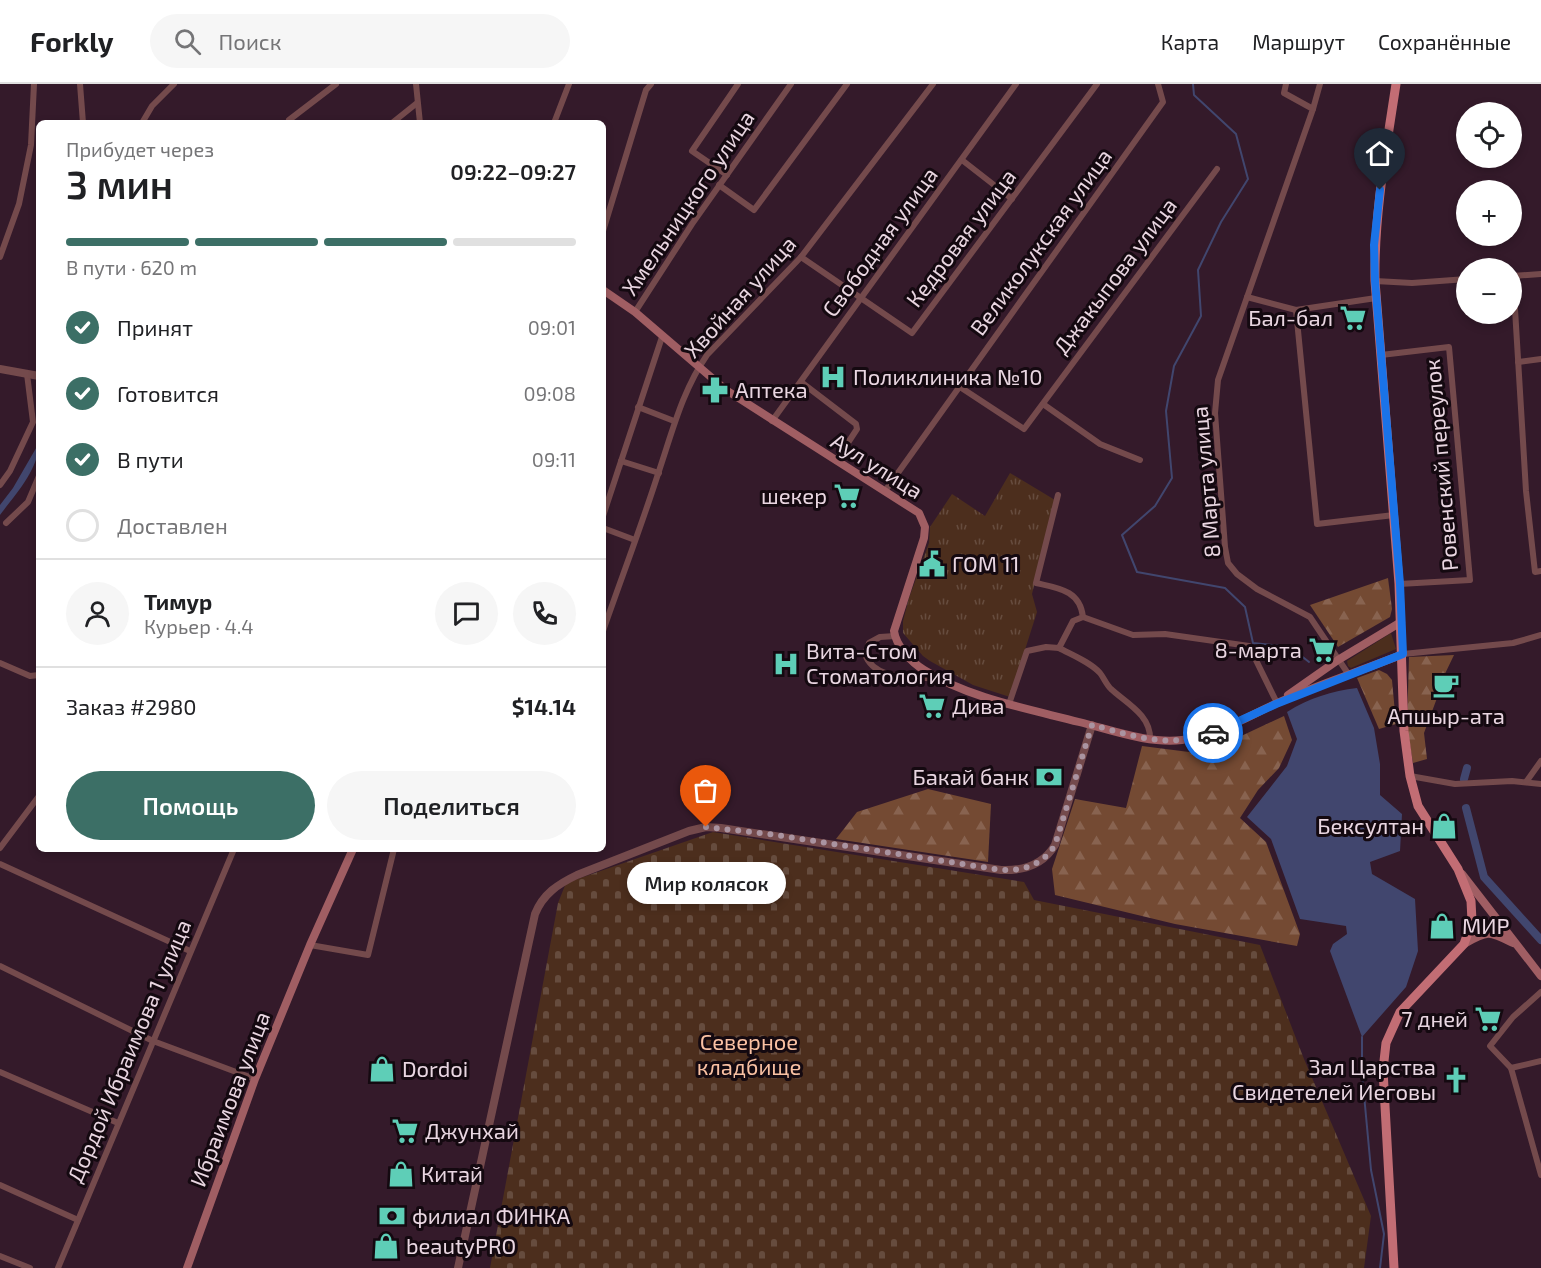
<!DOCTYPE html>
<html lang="ru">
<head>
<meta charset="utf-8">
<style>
  body { margin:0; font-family:"Exo 2",sans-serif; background:#f6f6f6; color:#202124; height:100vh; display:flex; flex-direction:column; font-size:22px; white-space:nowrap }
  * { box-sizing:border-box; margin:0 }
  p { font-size:20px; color:#757577 }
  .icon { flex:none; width:33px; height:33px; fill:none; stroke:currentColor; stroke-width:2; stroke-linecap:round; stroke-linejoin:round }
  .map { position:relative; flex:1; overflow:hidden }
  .sheet { position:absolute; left:36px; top:36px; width:570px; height:732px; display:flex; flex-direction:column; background:#fff; border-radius:9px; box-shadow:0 3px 9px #0003 }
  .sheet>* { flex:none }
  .tools { position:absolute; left:1456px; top:18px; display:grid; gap:12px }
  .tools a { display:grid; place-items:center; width:66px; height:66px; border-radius:50%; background:#fff; box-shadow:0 3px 9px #0003; font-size:30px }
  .pin { position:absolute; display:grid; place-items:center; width:51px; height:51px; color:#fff; margin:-62px -26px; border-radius:50% 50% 50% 0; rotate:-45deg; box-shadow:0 0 6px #0007 }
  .pin .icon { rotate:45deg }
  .courier { position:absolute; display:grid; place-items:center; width:60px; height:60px; margin:-30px; border:4px solid #1a73e8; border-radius:50%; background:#fff; color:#222; box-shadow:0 2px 8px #0007 }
  .bubble { position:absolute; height:42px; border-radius:21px; background:#fff; box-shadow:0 3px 9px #0003; font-size:20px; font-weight:600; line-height:42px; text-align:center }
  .overview em { font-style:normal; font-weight:600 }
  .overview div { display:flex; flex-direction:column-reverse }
  .overview { display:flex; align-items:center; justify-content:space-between; height:102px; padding:0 30px }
  h1 { font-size:39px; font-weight:600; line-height:45px }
  .bar { display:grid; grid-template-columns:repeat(4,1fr); gap:9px 6px; align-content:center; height:72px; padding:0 30px }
  .bar i { height:8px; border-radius:4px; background:#e0e0e0 }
  .bar .active { background:#3c6f66 }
  .bar p { grid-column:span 4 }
  .line { display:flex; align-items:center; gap:15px; padding:0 30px; border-top:2px solid #e0e0e0 }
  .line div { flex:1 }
  .round { display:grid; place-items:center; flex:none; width:63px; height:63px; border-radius:32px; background:#f6f6f6 }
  ol { padding:0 30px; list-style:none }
  li { display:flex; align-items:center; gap:18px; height:66px }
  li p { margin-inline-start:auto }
  li .icon { padding:6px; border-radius:50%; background:#3c6f66; color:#fff; stroke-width:4 }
  li:last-child { color:#757577 }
  li i { width:33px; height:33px; border:3px solid #e0e0e0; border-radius:50% }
  .cta { display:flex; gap:12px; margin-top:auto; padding:12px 30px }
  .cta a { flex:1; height:69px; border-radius:36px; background:#3c6f66; color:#fff; font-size:24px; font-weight:600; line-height:69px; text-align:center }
  .cta a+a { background:#f6f6f6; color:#202124 }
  header { display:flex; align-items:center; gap:36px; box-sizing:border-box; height:84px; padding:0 30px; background:#fff; border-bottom:2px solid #e0e0e0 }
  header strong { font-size:28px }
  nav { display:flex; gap:33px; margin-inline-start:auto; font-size:21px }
  .search { width:420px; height:54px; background:#f6f6f6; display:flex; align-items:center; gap:15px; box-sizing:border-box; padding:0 21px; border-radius:33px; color:#757577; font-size:22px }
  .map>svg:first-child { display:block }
  .grass { fill:#4c2e1d }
  .forest { fill:url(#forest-firs) }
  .cemetery { fill:url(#cemetery-stones) }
  .park { fill:url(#park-tufts) }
  .water { fill:#41466e }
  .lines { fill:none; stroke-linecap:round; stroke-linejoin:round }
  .stream { stroke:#41466e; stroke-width:2 }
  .canal { stroke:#41466e; stroke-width:8 }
  .minor { stroke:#744a4c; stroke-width:6 }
  .tertiary { stroke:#744a4c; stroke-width:8 }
  .secondary { stroke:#a05e63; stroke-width:8 }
  .primary { stroke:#c26d74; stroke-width:9 }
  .done { stroke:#aa94a1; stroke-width:6; stroke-dasharray:0 10.8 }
  .route { stroke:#1a73e8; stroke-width:8 }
  .labels { text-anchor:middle; stroke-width:6; stroke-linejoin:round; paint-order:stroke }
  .street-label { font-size:22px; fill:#e9d6e1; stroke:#140910 }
  .poi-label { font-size:22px; fill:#e9d6e1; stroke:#140910; text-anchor:start }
  .park-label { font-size:22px; fill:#fac1a3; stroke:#140910 }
</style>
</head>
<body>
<header>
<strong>Forkly</strong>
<div class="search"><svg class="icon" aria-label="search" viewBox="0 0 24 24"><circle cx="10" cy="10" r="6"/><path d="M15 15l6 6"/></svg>Поиск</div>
<nav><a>Карта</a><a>Маршрут</a><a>Сохранённые</a></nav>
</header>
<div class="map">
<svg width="1541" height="1184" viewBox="0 0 1541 1184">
  <defs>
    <pattern id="forest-firs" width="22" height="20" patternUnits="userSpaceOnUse" patternTransform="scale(1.5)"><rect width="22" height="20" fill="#744a33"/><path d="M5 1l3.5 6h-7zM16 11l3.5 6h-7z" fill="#886350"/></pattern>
    <pattern id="cemetery-stones" width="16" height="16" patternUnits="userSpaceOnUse" patternTransform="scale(1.5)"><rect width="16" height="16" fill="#4c2e1d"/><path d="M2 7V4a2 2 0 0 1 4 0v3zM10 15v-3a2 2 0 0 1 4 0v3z" fill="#664c3e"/></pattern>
    <pattern id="park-tufts" width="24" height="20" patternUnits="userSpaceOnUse" patternTransform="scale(1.5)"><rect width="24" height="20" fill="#4c2e1d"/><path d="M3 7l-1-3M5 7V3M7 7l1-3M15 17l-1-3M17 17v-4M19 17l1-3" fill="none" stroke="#664c3e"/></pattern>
  </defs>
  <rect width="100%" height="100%" fill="#341a2a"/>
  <path class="grass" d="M1391 549 1396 565 1351 584 1348 582 1347 577Z"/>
  <g class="forest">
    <path d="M1388 494 1392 525 1390 533 1338 563 1310 521Z"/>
    <path d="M1454 571 1441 598 1437 614 1424 649 1427 675 1413 679 1407 643 1409 573Z"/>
    <path d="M1379 586 1387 590 1392 596 1396 640 1379 645 1357 594Z"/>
    <path d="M1284 632 1292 656 1279 684 1258 706 1240 734 1266 758 1300 850 1297 862 1175 840 1055 811 1052 785 1075 715 1126 724 1142 662 1189 668 1222 661Z"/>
    <path d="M928 705 991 720 988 778 836 755 857 728Z"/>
  </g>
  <path class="cemetery" d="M713 748 1024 798 1034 816 1260 861 1304 975 1371 1132 1364 1184H490L558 819 566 799Z"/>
  <path class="park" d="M1010 389 1055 416 1032 510 1037 528 1010 613 973 601 930 577 923 572 903 549V537L909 514 929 459 930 443 952 410 985 432Z"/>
  <g class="water">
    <path d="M39 359C39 385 15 411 0 431V421L13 404Z"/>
    <path d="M1357 604 1374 644 1380 680V711L1402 730 1400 767 1370 778 1372 790 1415 815 1418 867 1406 903 1362 953 1330 867 1333 860 1347 850 1346 842 1300 835 1271 755 1247 733 1287 682 1297 655 1287 628C1309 614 1332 607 1357 604Z"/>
  </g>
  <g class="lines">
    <g class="stream">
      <path d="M1193 0 1194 11 1236 50 1248 95 1221 138 1198 186 1201 232 1174 282 1166 327 1172 394 1155 422 1122 451 1137 488 1225 504 1245 523 1253 559 1290 563 1309 578"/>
      <path d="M1362 953V989L1371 1086 1384 1150 1380 1184"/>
    </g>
    <g class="canal">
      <path d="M1464 695 1467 684"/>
      <path d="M1466 724 1484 793 1541 856"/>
    </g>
    <g class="minor">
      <path d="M80 0 83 39"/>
      <path d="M416 0 420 39"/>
      <path d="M1286 0 1284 9 1313 25 1218 296 1215 329 1225 463 1228 479 1237 490 1257 505 1310 533 1349 591"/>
      <path d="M1313 25 1320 0"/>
      <path d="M289 36 336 0"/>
      <path d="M142 39 152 22 174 0"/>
      <path d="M392 39 417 19"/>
      <path d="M554 39 569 0"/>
      <path d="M962 76 1012 115"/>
      <path d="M727 91 692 67 738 0"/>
      <path d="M719 101 754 126 847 0"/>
      <path d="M603 147 646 6 651 0"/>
      <path d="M0 173 19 120 31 61 34 0"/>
      <path d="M801 173 912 249 1097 0"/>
      <path d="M1512 192 1541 190"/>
      <path d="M1513 192 1526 407 1535 488 1541 487"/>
      <path d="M1375 197 1412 199 1467 195"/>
      <path d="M1247 213 1296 226 1376 214"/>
      <path d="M1296 226 1317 440 1394 431"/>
      <path d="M635 228 692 140 791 0"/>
      <path d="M1381 271 1449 263 1470 496 1399 500"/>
      <path d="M1518 278 1541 275"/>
      <path d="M801 298 856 340 857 345 836 377"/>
      <path d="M960 303 1024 345 1217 85"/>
      <path d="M1043 320 1100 360 1140 376"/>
      <path d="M638 323 674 337"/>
      <path d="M772 337 1016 0"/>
      <path d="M621 377 659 389"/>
      <path d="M0 401 10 387 33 338 27 290"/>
      <path d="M885 407 1163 18 1158 0"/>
      <path d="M1058 411 1036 499C1058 504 1080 506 1083 533"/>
      <path d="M603 432 662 253"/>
      <path d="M6 439 28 418 39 392"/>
      <path d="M603 444 635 456"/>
      <path d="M603 547C621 495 641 443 658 390 672 349 682 307 707 271L801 173 933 0"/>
      <path d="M895 552 880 553 869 559 865 570C874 597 912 592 936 595"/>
      <path d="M1059 564C1072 571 1090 578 1100 589 1104 594 1106 600 1111 605 1126 619 1151 631 1150 655"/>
      <path d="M1403 570 1513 559 1541 551"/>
      <path d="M0 579 30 592 39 591"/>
      <path d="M1009 620 1027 567 1046 563 1059 564 1073 537 1083 533 1133 551 1165 550 1249 562 1277 619"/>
      <path d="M1410 692 1455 700 1512 697 1541 700"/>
      <path d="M1526 698 1541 677"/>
      <path d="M0 764 39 712"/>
      <path d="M0 780 190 867"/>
      <path d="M310 861 368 871 394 765"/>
      <path d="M0 882 153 957 255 995"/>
      <path d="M1541 908 1513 933 1490 962 1511 984 1541 1091"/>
      <path d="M1511 984 1541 977"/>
      <path d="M0 988 118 1039"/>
      <path d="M0 1101 78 1136"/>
      <path d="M0 1172 30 1184"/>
      <path d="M58 1184 234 765"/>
    </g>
    <g class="tertiary">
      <path d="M0 285 39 292"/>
      <path d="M458 1184 535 830C543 810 558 800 577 791L689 747 706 743 721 744 1001 786C1023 787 1043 781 1055 761L1092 641"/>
    </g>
    <g class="secondary">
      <path d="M603 206 635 228 726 306 919 429 925 443 924 454 894 547C896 562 911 578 924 586 968 614 1029 625 1079 638 1112 646 1148 660 1182 656 1216 652 1245 634 1275 620 1316 601 1361 587 1403 570"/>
      <path d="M1288 611 1338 576 1401 538"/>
      <path d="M1462 790 1541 892"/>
      <path d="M1464 860C1488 846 1489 847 1513 859"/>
      <path d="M187 1184 255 995 310 861 353 765"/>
    </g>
    <path class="primary" d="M1394 1184 1383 986 1386 959 1400 928 1464 860 1472 837 1471 817 1458 785 1418 722 1410 692 1404 647 1399 500 1375 197C1374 131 1386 66 1396 0"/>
  </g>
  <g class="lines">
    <path class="done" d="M706 743 769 750 1001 786C1023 787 1043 781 1055 761L1092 641C1120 648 1151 659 1181 656 1192 655 1203 651 1213 649"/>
    <path class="route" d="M1213 649 1276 620 1403 570 1400 500 1375 197 1374 161 1380 106"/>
  </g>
  <defs>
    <g id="supermarket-bare" transform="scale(2.07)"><path d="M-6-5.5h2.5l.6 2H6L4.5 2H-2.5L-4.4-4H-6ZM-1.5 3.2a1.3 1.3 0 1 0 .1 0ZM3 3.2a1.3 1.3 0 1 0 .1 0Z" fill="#5eceb7" stroke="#140910" stroke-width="2.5" paint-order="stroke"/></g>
    <g id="hospital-bare" transform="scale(2.07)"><path d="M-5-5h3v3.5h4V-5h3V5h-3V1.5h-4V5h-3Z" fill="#5eceb7" stroke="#140910" stroke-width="2.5" paint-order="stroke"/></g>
    <g id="pharmacy-bare" transform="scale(2.07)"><path d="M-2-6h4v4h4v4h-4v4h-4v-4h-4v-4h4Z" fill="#5eceb7" stroke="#140910" stroke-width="2.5" paint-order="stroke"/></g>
    <g id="civic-bare" transform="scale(2.07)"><path d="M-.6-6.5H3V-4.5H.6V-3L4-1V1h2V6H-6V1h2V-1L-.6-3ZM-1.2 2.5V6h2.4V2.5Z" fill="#5eceb7" stroke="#140910" stroke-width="2.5" paint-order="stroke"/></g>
    <g id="cafe-bare" transform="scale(2.07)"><path d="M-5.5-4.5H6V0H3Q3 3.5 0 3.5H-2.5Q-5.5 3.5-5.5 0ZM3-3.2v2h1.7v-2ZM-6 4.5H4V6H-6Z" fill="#5eceb7" stroke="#140910" stroke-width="2.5" paint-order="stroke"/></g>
    <g id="bank-bare" transform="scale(2.07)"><path d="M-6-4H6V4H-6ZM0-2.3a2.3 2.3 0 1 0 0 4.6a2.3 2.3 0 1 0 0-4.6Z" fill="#5eceb7" stroke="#140910" stroke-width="2.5" paint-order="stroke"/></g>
    <g id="shop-bare" transform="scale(2.07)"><path d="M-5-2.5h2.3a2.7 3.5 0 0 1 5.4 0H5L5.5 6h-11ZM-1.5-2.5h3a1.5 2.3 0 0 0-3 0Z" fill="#5eceb7" stroke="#140910" stroke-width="2.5" paint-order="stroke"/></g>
    <g id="church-bare" transform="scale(2.07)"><path d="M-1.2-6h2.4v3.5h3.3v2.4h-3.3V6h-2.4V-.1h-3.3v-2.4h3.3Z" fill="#5eceb7" stroke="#140910" stroke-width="2.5" paint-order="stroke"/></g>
  </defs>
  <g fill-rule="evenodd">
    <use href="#supermarket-bare" x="1353" y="234"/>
    <use href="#hospital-bare" x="833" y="293"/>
    <use href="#pharmacy-bare" x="715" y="306"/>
    <use href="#supermarket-bare" x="847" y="412"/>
    <use href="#civic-bare" x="932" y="480"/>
    <use href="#supermarket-bare" x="1322" y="566"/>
    <use href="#hospital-bare" x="786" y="580"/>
    <use href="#cafe-bare" x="1446" y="601"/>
    <use href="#supermarket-bare" x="932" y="622"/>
    <use href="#bank-bare" x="1049" y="693"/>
    <use href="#shop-bare" x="1444" y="742"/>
    <use href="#shop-bare" x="1442" y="842"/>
    <use href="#supermarket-bare" x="1488" y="935"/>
    <use href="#shop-bare" x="382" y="985"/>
    <use href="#church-bare" x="1456" y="996"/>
    <use href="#supermarket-bare" x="405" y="1047"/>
    <use href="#shop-bare" x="401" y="1090"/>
    <use href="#bank-bare" x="392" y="1132"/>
    <use href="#shop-bare" x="386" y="1162"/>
  </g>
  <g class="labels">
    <g class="street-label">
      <text transform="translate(688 119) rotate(-56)" y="8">Хмельницкого улица</text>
      <text transform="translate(961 154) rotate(-53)" y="8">Кедровая улица</text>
      <text transform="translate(880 158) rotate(-54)" y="8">Свободная улица</text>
      <text transform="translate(1041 158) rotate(-54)" y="8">Великолукская улица</text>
      <text transform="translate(1115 192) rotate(-53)" y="8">Джакыпова улица</text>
      <text transform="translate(740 213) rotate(-48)" y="8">Хвойная улица</text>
      <text transform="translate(1441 381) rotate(-95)" y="8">Ровенский переулок</text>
      <text transform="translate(877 382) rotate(32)" y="8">Аул улица</text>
      <text transform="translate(1206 398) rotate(-95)" y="8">8 Марта улица</text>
      <text transform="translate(129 967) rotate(-67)" y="8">Дордой Ибраимова 1 улица</text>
      <text transform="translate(230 1015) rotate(-69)" y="8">Ибраимова улица</text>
    </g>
    <g class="poi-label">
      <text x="1333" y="242" text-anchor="end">Бал-бал</text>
      <text x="853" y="301">Поликлиника №10</text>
      <text x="735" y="314">Аптека</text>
      <text x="827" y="420" text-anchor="end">шекер</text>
      <text x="952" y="488">ГОМ 11</text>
      <text x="1302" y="574" text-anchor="end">8-марта</text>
      <text x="806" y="575">Вита-Стом<tspan x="806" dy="25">Стоматология</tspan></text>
      <text x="952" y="630">Дива</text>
      <text x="1446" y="640" text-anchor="middle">Апшыр-ата</text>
      <text x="1029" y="701" text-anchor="end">Бакай банк</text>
      <text x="1424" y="750" text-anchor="end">Бексултан</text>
      <text x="1462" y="850">МИР</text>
      <text x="1468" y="943" text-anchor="end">7 дней</text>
      <text x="1436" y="991" text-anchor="end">Зал Царства<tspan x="1436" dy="25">Свидетелей Иеговы</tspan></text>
      <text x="402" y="993">Dordoi</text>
      <text x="425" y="1055">Джунхай</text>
      <text x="421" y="1098">Китай</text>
      <text x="412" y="1140">филиал ФИНКА</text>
      <text x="406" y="1170">beautyPRO</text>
    </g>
    <g class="park-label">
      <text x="749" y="966">Северное<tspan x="749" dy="25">кладбище</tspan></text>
    </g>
  </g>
</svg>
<div class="tools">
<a><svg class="icon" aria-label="locate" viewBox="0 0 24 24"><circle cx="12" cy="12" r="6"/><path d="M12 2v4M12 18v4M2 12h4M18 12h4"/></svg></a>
<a>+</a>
<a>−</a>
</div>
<div class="pin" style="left:706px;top:743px;background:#ea580c"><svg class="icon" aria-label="bag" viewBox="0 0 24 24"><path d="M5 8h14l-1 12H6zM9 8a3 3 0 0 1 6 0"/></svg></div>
<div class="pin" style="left:1380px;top:106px;background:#1f2937"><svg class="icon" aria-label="home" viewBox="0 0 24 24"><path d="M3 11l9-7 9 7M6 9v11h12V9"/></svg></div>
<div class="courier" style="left:1213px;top:649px"><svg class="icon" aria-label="car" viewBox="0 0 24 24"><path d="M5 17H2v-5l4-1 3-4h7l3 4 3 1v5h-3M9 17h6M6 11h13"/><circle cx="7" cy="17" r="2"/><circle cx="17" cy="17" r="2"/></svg></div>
<div class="bubble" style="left:627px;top:778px;width:159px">Мир колясок</div>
<section class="sheet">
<div class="overview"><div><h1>3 мин</h1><p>Прибудет через</p></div><em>09:22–09:27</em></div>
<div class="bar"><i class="active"></i><i class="active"></i><i class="active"></i><i></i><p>В пути · 620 m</p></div>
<ol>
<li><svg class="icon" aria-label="check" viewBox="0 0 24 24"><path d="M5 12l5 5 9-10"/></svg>Принят<p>09:01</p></li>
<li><svg class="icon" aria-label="check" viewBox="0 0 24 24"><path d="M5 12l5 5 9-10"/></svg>Готовится<p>09:08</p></li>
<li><svg class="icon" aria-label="check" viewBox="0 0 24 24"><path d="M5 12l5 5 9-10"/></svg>В пути<p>09:11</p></li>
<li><i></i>Доставлен</li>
</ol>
<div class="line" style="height:108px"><a class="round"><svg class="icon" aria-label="person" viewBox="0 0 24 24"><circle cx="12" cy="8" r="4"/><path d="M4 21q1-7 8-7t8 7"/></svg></a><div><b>Тимур</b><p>Курьер · 4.4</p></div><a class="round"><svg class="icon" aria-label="chat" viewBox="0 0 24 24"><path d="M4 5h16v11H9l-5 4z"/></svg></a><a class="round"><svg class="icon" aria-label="phone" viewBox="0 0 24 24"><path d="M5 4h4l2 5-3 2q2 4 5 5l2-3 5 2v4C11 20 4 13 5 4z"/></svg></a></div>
<div class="line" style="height:78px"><div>Заказ #2980</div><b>$14.14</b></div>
<div class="cta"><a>Помощь</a><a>Поделиться</a></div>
</section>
</div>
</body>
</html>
